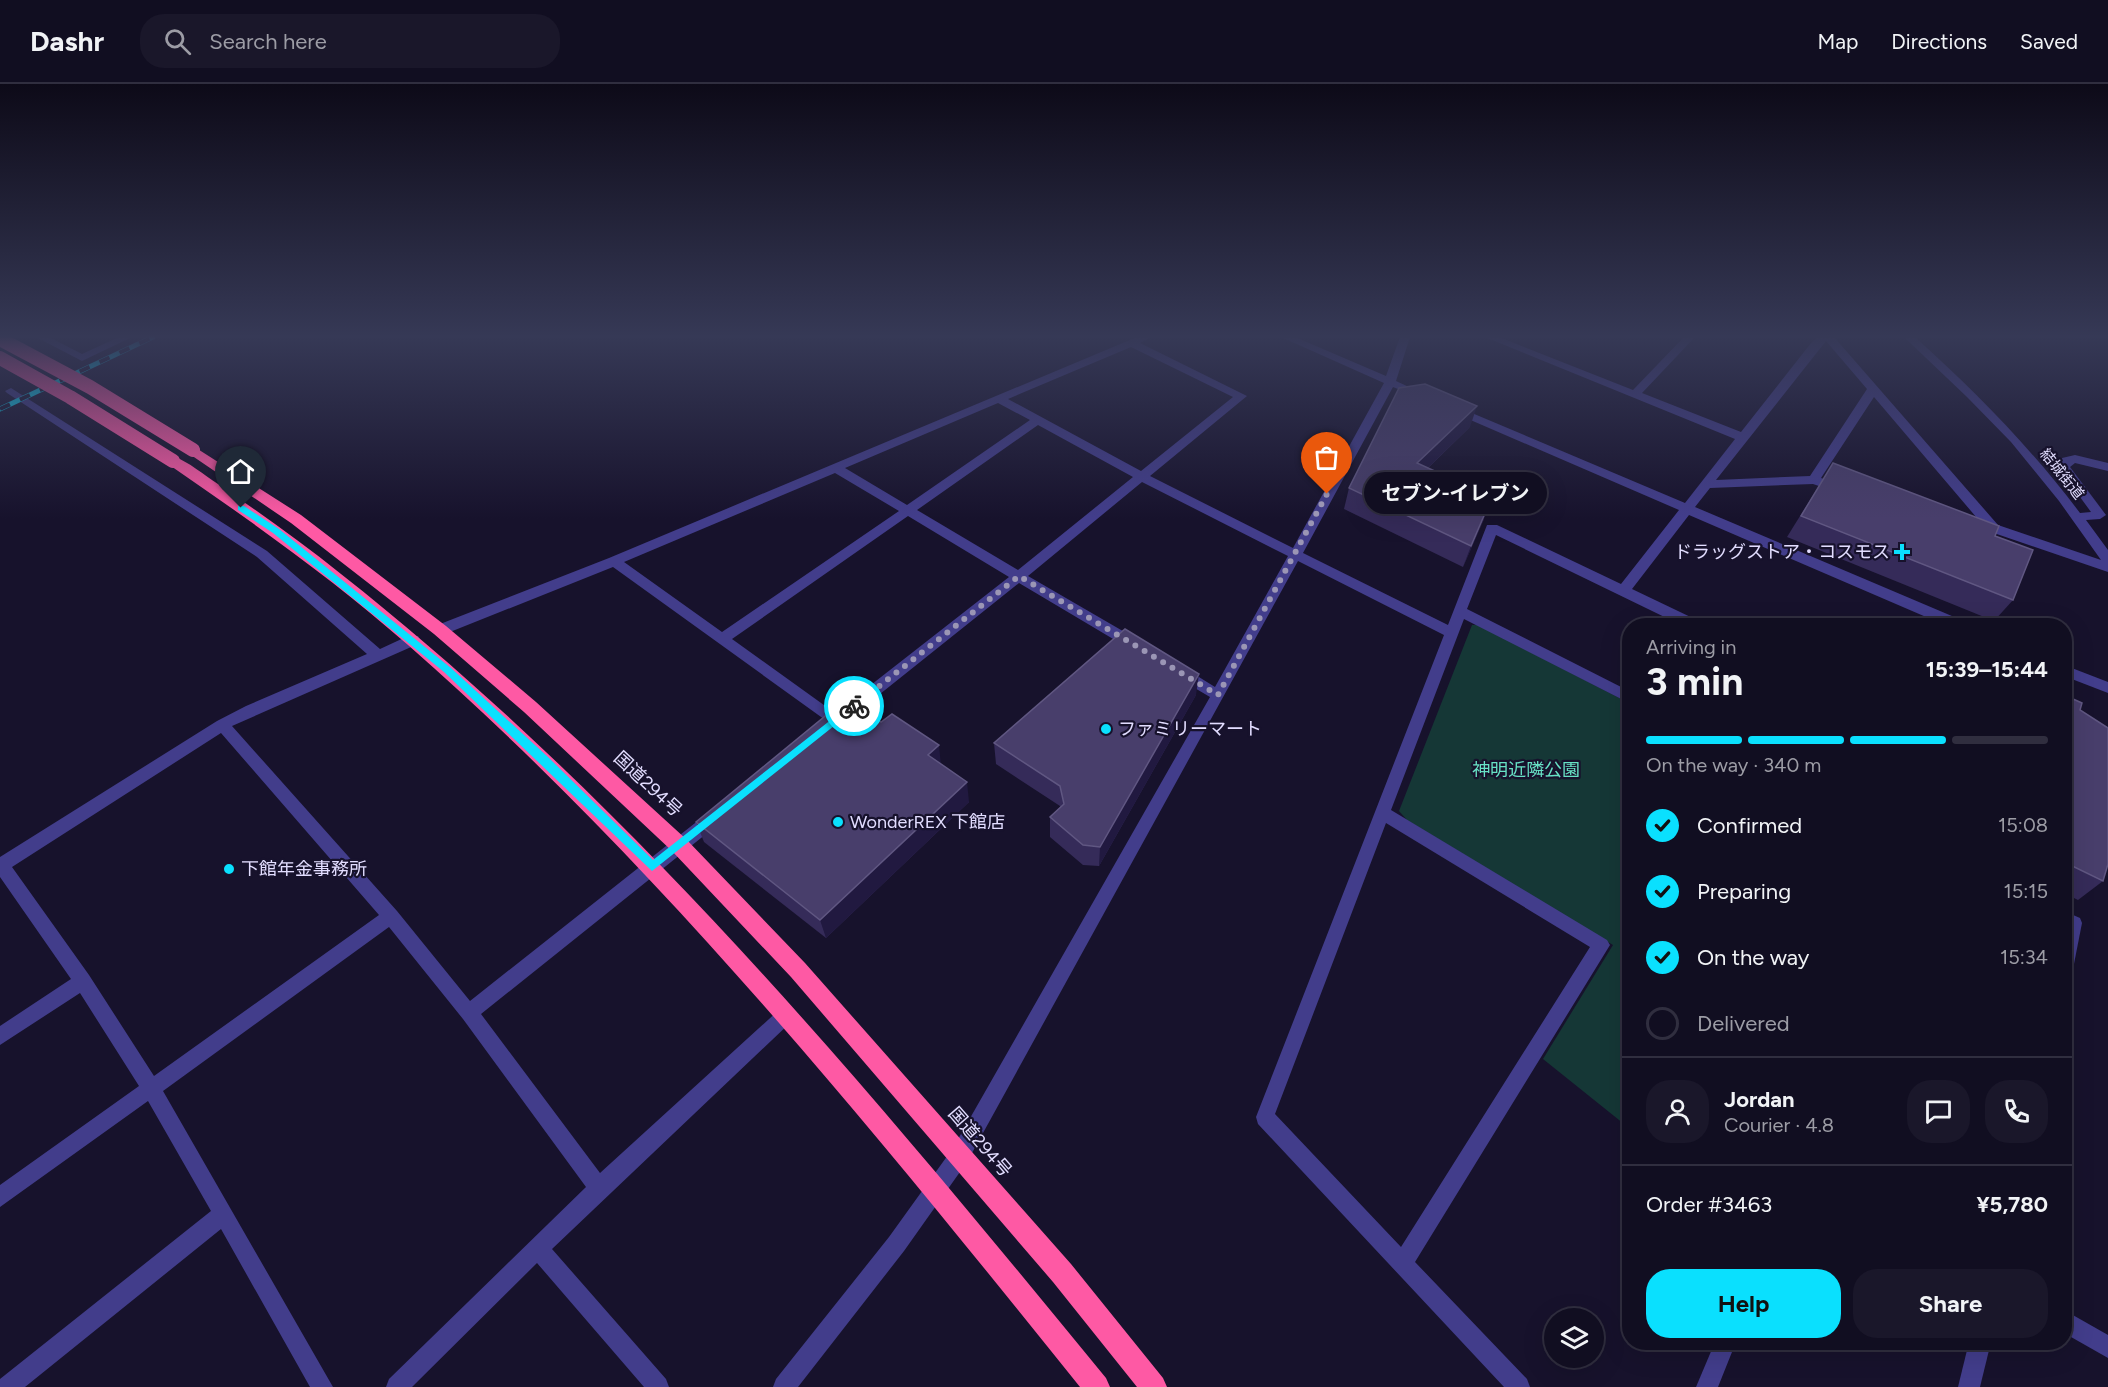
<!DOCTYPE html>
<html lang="en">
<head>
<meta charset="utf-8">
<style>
  body { margin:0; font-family:Figtree,"Noto Sans JP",sans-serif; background:#1a172a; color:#f1f3f6; height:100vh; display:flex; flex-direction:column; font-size:22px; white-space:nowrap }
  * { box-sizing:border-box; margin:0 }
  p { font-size:20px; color:#9c9ca5 }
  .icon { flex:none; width:33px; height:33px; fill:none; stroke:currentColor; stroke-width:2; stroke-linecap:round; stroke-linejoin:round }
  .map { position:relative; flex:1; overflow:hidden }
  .drawer { position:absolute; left:1622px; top:534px; width:450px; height:732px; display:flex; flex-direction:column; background:#110e21; border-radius:24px; box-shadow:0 6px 24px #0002,0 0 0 2px #302e3f }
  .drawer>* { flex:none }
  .controls { position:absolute; left:1544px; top:1224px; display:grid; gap:12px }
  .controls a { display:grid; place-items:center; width:60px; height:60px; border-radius:50%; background:#110e21; box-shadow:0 6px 24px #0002,0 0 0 2px #302e3f; font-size:30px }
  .pin { position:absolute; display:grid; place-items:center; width:51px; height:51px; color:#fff; margin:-62px -26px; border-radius:50% 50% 50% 0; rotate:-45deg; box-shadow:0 0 6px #0007 }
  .pin .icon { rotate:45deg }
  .courier { position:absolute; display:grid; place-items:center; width:60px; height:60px; margin:-30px; border:4px solid #0ae0fe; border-radius:50%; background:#fff; color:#222; box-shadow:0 2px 8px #0007 }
  .bubble { position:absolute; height:42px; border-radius:21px; background:#110e21; box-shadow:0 6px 24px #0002,0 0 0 2px #302e3f; font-size:20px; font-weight:700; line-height:42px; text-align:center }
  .overview em { font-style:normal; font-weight:700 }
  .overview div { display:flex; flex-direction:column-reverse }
  .overview { display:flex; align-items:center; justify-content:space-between; height:102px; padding:0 24px }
  h1 { font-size:39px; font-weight:700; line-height:45px }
  .bar { display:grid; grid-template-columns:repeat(4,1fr); gap:9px 6px; align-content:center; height:72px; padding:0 24px }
  .bar i { height:8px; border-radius:4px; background:#302e3f }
  .bar .selected { background:#0ae0fe }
  .bar p { grid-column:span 4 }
  .line { display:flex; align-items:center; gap:15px; padding:0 24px; border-top:2px solid #302e3f }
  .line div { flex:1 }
  .round { display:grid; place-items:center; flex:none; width:63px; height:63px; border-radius:24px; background:#1a172a }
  ol { padding:0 24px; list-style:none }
  li { display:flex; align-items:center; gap:18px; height:66px }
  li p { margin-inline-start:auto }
  li .icon { padding:6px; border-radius:50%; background:#0ae0fe; color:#111; stroke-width:4 }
  li:last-child { color:#9c9ca5 }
  li i { width:33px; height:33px; border:3px solid #302e3f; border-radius:50% }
  .button { display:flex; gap:12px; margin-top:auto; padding:12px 24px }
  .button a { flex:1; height:69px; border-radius:24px; background:#0ae0fe; color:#111; font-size:24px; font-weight:700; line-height:69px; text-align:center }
  .button a+a { background:#1a172a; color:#f1f3f6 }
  header { display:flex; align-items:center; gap:36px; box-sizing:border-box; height:84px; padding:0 30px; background:#110e21; border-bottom:2px solid #302e3f }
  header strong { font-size:28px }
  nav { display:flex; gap:33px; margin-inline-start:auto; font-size:21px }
  .search { width:420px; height:54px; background:#1a172a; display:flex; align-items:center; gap:15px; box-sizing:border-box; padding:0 21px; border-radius:24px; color:#9c9ca5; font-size:22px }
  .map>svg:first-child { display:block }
  .green { fill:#153736 }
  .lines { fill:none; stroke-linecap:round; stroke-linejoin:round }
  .minor { fill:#423d8b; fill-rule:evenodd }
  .highway { fill:#fe59a4; fill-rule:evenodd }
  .rail-casing { stroke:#0ae0fe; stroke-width:5 }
  .rail { stroke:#17122c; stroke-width:4; stroke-dasharray:11; stroke-linecap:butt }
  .highway-bridge { stroke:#fe59a4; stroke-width:14 }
  .wall { fill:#352b59 }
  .shaded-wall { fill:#211940 }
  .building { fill:#483e6b; stroke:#605782; stroke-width:1.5 }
  .route { fill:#0ae0fe }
  .done { stroke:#9b96b5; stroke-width:6; stroke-dasharray:0 10.8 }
  .poi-dot { fill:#0ae0fe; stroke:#17122c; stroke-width:2 }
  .labels { text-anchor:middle; stroke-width:4.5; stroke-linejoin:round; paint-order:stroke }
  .far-street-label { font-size:15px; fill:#e2ddff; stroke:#17122c }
  .poi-label { font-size:18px; fill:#e2ddff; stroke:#17122c; text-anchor:start }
  .park-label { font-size:18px; fill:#67e1c5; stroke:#17122c }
  .street-label { font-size:18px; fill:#e2ddff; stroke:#17122c }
</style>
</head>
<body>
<header>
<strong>Dashr</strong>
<div class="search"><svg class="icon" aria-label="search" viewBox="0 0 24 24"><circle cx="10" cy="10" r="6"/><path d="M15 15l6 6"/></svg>Search here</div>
<nav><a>Map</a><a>Directions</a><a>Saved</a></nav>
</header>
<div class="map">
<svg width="2108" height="1303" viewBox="0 0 2108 1303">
  <rect width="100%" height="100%" fill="#17122c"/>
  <path class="green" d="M1472 541H1478L1629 619V1044L1543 975 1613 861 1407 736 1399 727Z"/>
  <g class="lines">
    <g class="minor">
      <path d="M36 253H49L82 270 119 253H132L82 277Z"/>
      <path d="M1137 253H1151L1140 259 1247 312 1150 392 1293 464 1384 299 1281 253H1295L1386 292 1400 253H1410L1396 297 1426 311 1420 314 1393 303 1303 469 1448 541 1487 441H1497L1621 500 1679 426 1452 328V324H1460L1685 419 1735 355 1485 253H1499L1633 306 1684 253H1695L1642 309 1741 348 1811 259 1818 253H1834L1998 441 2101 476 2059 417 2011 358 1967 313 1904 253H1915C1976 308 2031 364 2080 429L2091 428 2058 383 2062 374 2075 371 2108 379V387L2075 379 2070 383 2106 431 2100 435 2086 436 2108 466V488L1988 447 1874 313 1821 394 1844 402 1846 405 1844 408 1840 409 1813 400 1710 404 1695 423 1966 538 1968 542H1947L1689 431 1632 505 1701 538 1703 542H1683L1496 451 1467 525 1629 607V619L1464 535 1391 726 1607 856 1610 861 1415 1178 1527 1295 1530 1303H1504L1258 1040 1256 1033 1444 551 1298 477 967 1078 904 1167 798 1303H773L776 1295 889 1153 953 1064 1210 613 1176 593 1174 589 1176 585H1186L1215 603 1288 472 1142 398 1028 492 1140 557 1142 561 1140 565H1130L1019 499 845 638 835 643 613 483 445 550 440 551 433 546 435 542 609 474ZM1826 257 1867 305 1810 392 1716 396ZM1131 263 1233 313 1141 387 1008 315ZM998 319 1030 336 907 421 845 384ZM1038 341 1133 393 1018 486 917 426ZM835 389 899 427 722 548 624 478ZM908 432 1009 493 835 629 732 555ZM1386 739 1590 863 1401 1163 1275 1030Z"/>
      <path d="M11 304 267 467 380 565 408 552H418L420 556 418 560 232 642 397 827 470 917 709 728 715 726 721 728 723 733 721 738 481 930 600 1089 780 925 786 923 792 925 795 931 792 937 552 1165 666 1295 669 1303H644L537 1179 412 1303H386L389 1295 586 1103 463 935 389 843 163 1007 333 1303H310L221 1145 25 1303H0V1295L211 1127 148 1017 0 1123V1101L139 1002 80 909 0 961V942L71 895 0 793V773L217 637 246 622 367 570 257 473 7 309 5 307ZM221 649 379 831 154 992 89 891 12 783Z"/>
      <path d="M2064 581 2108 598V609L2064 592Z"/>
      <path d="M2064 827 2080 834 2082 839 2073 885 2070 891 2064 893Z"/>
      <path d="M2064 1226 2108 1251V1274L2064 1249Z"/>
      <path d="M1715 1258H1736L1718 1303H1696Z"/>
      <path d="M1969 1258H1991L1980 1303H1958Z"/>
    </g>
    <g class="highway">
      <path d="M193 362 301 431 446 542 536 618 686 755 805 879 1071 1180 1163 1294 1167 1303H1137L1053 1198 791 893 672 767 524 628 434 550 291 439 188 369 186 366Z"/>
      <path d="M173 372C189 378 204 391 218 400 260 429 301 458 341 490 634 721 871 1007 1106 1294L1110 1303H1080C871 1043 660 782 408 561 333 495 251 437 168 380L166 377 168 374Z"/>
    </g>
    <g class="rail-casing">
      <path id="rail" d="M0 325 153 253"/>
    </g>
    <use href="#rail" class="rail"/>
    <g class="highway-bridge">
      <path d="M0 255 90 303 193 366"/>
      <path d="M0 274 70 313 173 377"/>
    </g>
  </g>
  <g class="wall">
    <path d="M1470 343 1428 384 1484 435 1463 483 1344 425 1349 404Z"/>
    <path d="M1833 379 1995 452 2013 516 1994 537 1787 453Z"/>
    <path d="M1196 611 1099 782 1083 781 1050 753V733L1060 723V722L996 680 994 659Z"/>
    <path d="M2064 611 2080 626 2103 797 2078 816 2064 809Z"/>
    <path d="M881 638 941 681 969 718 826 854 704 758 696 738Z"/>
  </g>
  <g class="shaded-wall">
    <path d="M1477 322 1470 343 1411 400 1417 379Z"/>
    <path d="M1492 413 1484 435 1463 483 1471 462Z"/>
    <path d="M1199 590 1196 611 1099 782 1100 763Z"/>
    <path d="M939 661 941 682 928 671Z"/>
    <path d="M967 698 969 718 826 854 820 836Z"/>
  </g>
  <g class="building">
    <path d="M1425 300 1477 322 1417 379 1492 413 1471 462 1349 404 1399 304Z"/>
    <path d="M1833 379 1999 442 1995 452 2033 466 2013 516 1801 432Z"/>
    <path d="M1125 545 1199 590 1100 763 1083 761 1050 733 1064 720 1060 702 994 659Z"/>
    <path d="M2064 611 2082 619 2080 626 2108 644V780L2103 797 2064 778Z"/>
    <path d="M846 615 881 638 892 630 939 661 928 671 967 698 820 836 696 738Z"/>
  </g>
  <linearGradient id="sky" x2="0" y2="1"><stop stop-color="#0d0a18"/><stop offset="0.58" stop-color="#363956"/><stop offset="1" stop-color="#363956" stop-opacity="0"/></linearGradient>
  <rect width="2108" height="435" fill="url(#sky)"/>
  <path class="route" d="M238 422H244L279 445 451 584 548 673 653 776 851 620H857L859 622 652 787 444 588 273 449 238 426Z"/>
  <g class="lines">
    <path class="done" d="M854 622 1019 492 1218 611 1327 410"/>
  </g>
  <g class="poi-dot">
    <path d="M1899 459h6v6h6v6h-6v6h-6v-6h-6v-6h6z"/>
    <circle cx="1106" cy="645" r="6"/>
    <circle cx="838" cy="738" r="6"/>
    <circle cx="229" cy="785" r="6"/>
  </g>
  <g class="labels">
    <g class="far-street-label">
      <text transform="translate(2062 390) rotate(51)" y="5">結城街道</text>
    </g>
    <g class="poi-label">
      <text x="1890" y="474" text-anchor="end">ドラッグストア・コスモス</text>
      <text x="1118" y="651">ファミリーマート</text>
      <text x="850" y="744">WonderREX 下館店</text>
      <text x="241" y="791">下館年金事務所</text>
    </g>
    <g class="park-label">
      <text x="1526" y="692">神明近隣公園</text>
    </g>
    <g class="street-label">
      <text transform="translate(648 700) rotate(43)" y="6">国道294号</text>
      <text transform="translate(980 1058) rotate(49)" y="6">国道294号</text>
    </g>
  </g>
</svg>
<div class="controls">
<a><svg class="icon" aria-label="layers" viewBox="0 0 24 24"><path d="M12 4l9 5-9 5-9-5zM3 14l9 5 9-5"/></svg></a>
</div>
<div class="pin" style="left:1327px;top:410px;background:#ea580c"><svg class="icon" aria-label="bag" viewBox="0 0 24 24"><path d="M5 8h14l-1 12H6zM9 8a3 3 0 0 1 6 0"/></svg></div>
<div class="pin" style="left:241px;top:424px;background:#1f2937"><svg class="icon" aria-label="home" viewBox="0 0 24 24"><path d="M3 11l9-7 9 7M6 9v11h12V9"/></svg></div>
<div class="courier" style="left:854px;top:622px"><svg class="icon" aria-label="bike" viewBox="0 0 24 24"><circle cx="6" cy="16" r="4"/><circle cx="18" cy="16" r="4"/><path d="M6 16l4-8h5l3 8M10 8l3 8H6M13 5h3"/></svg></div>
<div class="bubble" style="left:1364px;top:388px;width:183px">セブン-イレブン</div>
<section class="drawer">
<div class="overview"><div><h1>3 min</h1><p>Arriving in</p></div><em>15:39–15:44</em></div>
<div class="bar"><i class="selected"></i><i class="selected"></i><i class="selected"></i><i></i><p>On the way · 340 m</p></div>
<ol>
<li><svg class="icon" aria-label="check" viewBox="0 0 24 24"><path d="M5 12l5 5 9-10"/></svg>Confirmed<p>15:08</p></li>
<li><svg class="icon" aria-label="check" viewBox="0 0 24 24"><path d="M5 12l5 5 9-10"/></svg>Preparing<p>15:15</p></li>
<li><svg class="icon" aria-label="check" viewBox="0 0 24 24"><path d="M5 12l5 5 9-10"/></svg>On the way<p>15:34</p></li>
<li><i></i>Delivered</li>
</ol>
<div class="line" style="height:108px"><a class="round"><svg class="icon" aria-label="person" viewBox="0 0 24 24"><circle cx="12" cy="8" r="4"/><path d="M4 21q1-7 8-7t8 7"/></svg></a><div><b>Jordan</b><p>Courier · 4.8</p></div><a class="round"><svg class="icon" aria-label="chat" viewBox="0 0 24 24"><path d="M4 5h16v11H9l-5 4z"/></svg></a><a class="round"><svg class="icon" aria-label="phone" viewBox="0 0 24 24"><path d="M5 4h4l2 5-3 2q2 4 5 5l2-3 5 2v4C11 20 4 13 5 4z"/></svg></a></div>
<div class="line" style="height:78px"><div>Order #3463</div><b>¥5,780</b></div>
<div class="button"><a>Help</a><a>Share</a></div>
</section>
</div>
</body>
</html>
